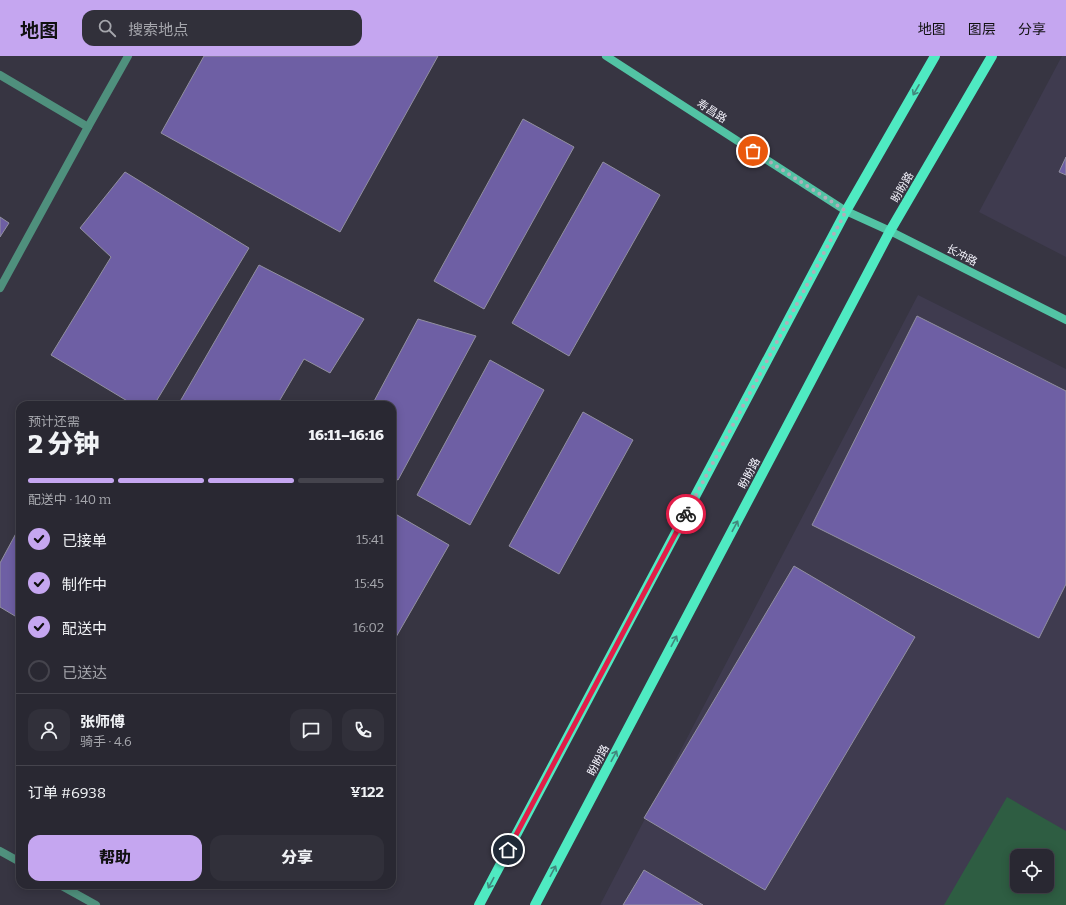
<!DOCTYPE html>
<html lang="zh">
<head>
<meta charset="utf-8">
<style>
  body { margin:0; font-family:Bitter,"Noto Sans SC",serif; background:#31303a; color:#f1f3f6; height:100vh; display:flex; flex-direction:column; font-size:15px; white-space:nowrap }
  * { box-sizing:border-box; margin:0 }
  p { font-size:13px; color:#a5a6ac }
  .icon { flex:none; width:22px; height:22px; fill:none; stroke:currentColor; stroke-width:2; stroke-linecap:round; stroke-linejoin:round }
  .map { position:relative; flex:1; overflow:hidden }
  .panel { position:absolute; left:16px; top:345px; width:380px; height:488px; display:flex; flex-direction:column; background:#292832; border-radius:12px; box-shadow:0 2px 10px #0003,0 0 0 1px #45444d }
  .panel>* { flex:none }
  .controls { position:absolute; left:1010px; top:793px; display:grid; gap:8px }
  .controls a { display:grid; place-items:center; width:44px; height:44px; border-radius:8px; background:#292832; box-shadow:0 2px 10px #0003,0 0 0 1px #45444d; font-size:20px }
  .pin { position:absolute; display:grid; place-items:center; width:34px; height:34px; color:#fff; margin:-17px; border:2px solid #fff; border-radius:50%; box-shadow:0 1px 4px #0007 }
  .courier { position:absolute; display:grid; place-items:center; width:40px; height:40px; margin:-20px; border:3px solid #e11d48; border-radius:50%; background:#fff; color:#222; box-shadow:0 1px 5px #0007 }
  .summary em { font-style:normal; font-weight:800 }
  .summary div { display:flex; flex-direction:column-reverse }
  .summary { display:flex; align-items:center; justify-content:space-between; height:68px; padding:0 12px }
  h1 { font-size:26px; font-weight:800; line-height:30px }
  .bar { display:grid; grid-template-columns:repeat(4,1fr); gap:6px 4px; align-content:center; height:48px; padding:0 12px }
  .bar i { height:5px; border-radius:3px; background:#45444d }
  .bar .selected { background:#c5a6f0 }
  .bar p { grid-column:span 4 }
  .line { display:flex; align-items:center; gap:10px; padding:0 12px; border-top:1px solid #45444d }
  .line div { flex:1 }
  .round { display:grid; place-items:center; flex:none; width:42px; height:42px; border-radius:12px; background:#31303a }
  ol { padding:0 12px; list-style:none }
  li { display:flex; align-items:center; gap:12px; height:44px }
  li p { margin-inline-start:auto }
  li .icon { padding:4px; border-radius:50%; background:#c5a6f0; color:#111; stroke-width:4 }
  li:last-child { color:#a5a6ac }
  li i { width:22px; height:22px; border:2px solid #45444d; border-radius:50% }
  .primary-button { display:flex; gap:8px; margin-top:auto; padding:8px 12px }
  .primary-button a { flex:1; height:46px; border-radius:12px; background:#c5a6f0; color:#111; font-size:16px; font-weight:800; line-height:46px; text-align:center }
  .primary-button a+a { background:#31303a; color:#f1f3f6 }
  header { display:flex; align-items:center; gap:24px; box-sizing:border-box; height:56px; padding:0 20px; background:#c5a6f0; color:#111 }
  header strong { font-size:19px }
  nav { display:flex; gap:22px; margin-inline-start:auto; font-size:14px }
  .search { width:280px; height:36px; background:#31303a; display:flex; align-items:center; gap:10px; box-sizing:border-box; padding:0 14px; border-radius:12px; color:#a5a6ac; font-size:15px }
  .map>svg:first-child { display:block }
  .built { fill:#3f3b4f; fill-rule:evenodd }
  .green { fill:#2e5d42; fill-rule:evenodd }
  .building { fill:#6e5fa4; stroke:#9290a0 }
  .lines { fill:none; stroke-linecap:round; stroke-linejoin:round }
  .street { stroke:#4f907d; stroke-width:8 }
  .secondary { stroke:#52c3a4; stroke-width:8 }
  .primary { stroke:#4feac2; stroke-width:10 }
  .oneway { stroke:#42867c }
  .done { stroke:#b1afba; stroke-width:4; stroke-dasharray:0 7.2 }
  .route { stroke:#e11d48; stroke-width:5 }
  .labels { text-anchor:middle; stroke-width:3.5; stroke-linejoin:round; paint-order:stroke }
  .street-label { font-size:11px; fill:#f2f1fa; stroke:#373542 }
</style>
</head>
<body>
<header>
<strong>地图</strong>
<div class="search"><svg class="icon" aria-label="search" viewBox="0 0 24 24"><circle cx="10" cy="10" r="6"/><path d="M15 15l6 6"/></svg>搜索地点</div>
<nav><a>地图</a><a>图层</a><a>分享</a></nav>
</header>
<div class="map">
<svg width="1066" height="849" viewBox="0 0 1066 849">
  <rect width="100%" height="100%" fill="#373542"/>
  <g class="built">
    <path d="M1062 0H1066V201L979 156Z"/>
    <path d="M918 239 1066 313V849H600ZM1017 800H1047V830H1017Z"/>
  </g>
  <path class="green" d="M1007 741 1066 775V849H944ZM1017 800H1047V830H1017Z"/>
  <g class="building">
    <path d="M204 0H438L340 176 161 77Z"/>
    <path d="M523 63 574 91 484 253 434 225Z"/>
    <path d="M1066 101V119L1059 116Z"/>
    <path d="M603 106 660 139 569 300 512 267Z"/>
    <path d="M125 116 249 192 154 349H134L51 299 111 201 80 172Z"/>
    <path d="M0 161 9 167 0 181Z"/>
    <path d="M259 209 364 263 330 317 304 303 277 349H178Z"/>
    <path d="M917 260 1066 335V528L1039 582 812 469Z"/>
    <path d="M418 263 476 280 398 424 392 421V349H372Z"/>
    <path d="M490 304 544 334 470 469 417 439Z"/>
    <path d="M583 356 633 384 559 518 509 490Z"/>
    <path d="M392 456 449 489 392 588Z"/>
    <path d="M20 470V563L0 551V507Z"/>
    <path d="M794 510 915 581 765 834 644 762Z"/>
    <path d="M644 814 703 849H623Z"/>
  </g>
  <g class="lines">
    <g class="street">
      <path d="M0 19 88 71"/>
      <path d="M0 232 88 71 128 0"/>
      <path d="M0 795 20 806"/>
      <path d="M60 829 96 849"/>
    </g>
    <path class="secondary" d="M606 0 846 155 890 175 1066 264"/>
    <g class="primary">
      <path d="M479 849 846 155 935 0"/>
      <path d="M535 849 890 175 992 0"/>
    </g>
  </g>
  <defs><path id="oneway-shaft" d="M-6 0H5M1.5-3L5.5 0L1.5 3" fill="none" stroke-width="1.6" stroke-linecap="round" stroke-linejoin="round"/></defs>
  <g class="oneway">
    <use href="#oneway-shaft" transform="translate(916 34) rotate(120)"/>
    <use href="#oneway-shaft" transform="translate(735 470) rotate(-62)"/>
    <use href="#oneway-shaft" transform="translate(674 585) rotate(-62)"/>
    <use href="#oneway-shaft" transform="translate(614 700) rotate(-62)"/>
    <use href="#oneway-shaft" transform="translate(553 815) rotate(-62)"/>
    <use href="#oneway-shaft" transform="translate(491 827) rotate(118)"/>
  </g>
  <g class="lines">
    <path class="done" d="M686 458 846 155 753 95"/>
    <path class="route" d="M508 794 686 458"/>
  </g>
  <g class="labels">
    <g class="street-label">
      <text transform="translate(712 55) rotate(33)" y="4">寿昌路</text>
      <text transform="translate(902 131) rotate(-60)" y="4">盼盼路</text>
      <text transform="translate(962 199) rotate(27)" y="4">长冲路</text>
      <text transform="translate(749 417) rotate(-62)" y="4">盼盼路</text>
      <text transform="translate(598 704) rotate(-62)" y="4">盼盼路</text>
    </g>
  </g>
</svg>
<div class="controls">
<a><svg class="icon" aria-label="locate" viewBox="0 0 24 24"><circle cx="12" cy="12" r="6"/><path d="M12 2v4M12 18v4M2 12h4M18 12h4"/></svg></a>
</div>
<div class="pin" style="left:753px;top:95px;background:#ea580c"><svg class="icon" aria-label="bag" viewBox="0 0 24 24"><path d="M5 8h14l-1 12H6zM9 8a3 3 0 0 1 6 0"/></svg></div>
<div class="pin" style="left:508px;top:794px;background:#1f2937"><svg class="icon" aria-label="home" viewBox="0 0 24 24"><path d="M3 11l9-7 9 7M6 9v11h12V9"/></svg></div>
<div class="courier" style="left:686px;top:458px"><svg class="icon" aria-label="bike" viewBox="0 0 24 24"><circle cx="6" cy="16" r="4"/><circle cx="18" cy="16" r="4"/><path d="M6 16l4-8h5l3 8M10 8l3 8H6M13 5h3"/></svg></div>
<section class="panel">
<div class="summary"><div><h1>2 分钟</h1><p>预计还需</p></div><em>16:11–16:16</em></div>
<div class="bar"><i class="selected"></i><i class="selected"></i><i class="selected"></i><i></i><p>配送中 · 140 m</p></div>
<ol>
<li><svg class="icon" aria-label="check" viewBox="0 0 24 24"><path d="M5 12l5 5 9-10"/></svg>已接单<p>15:41</p></li>
<li><svg class="icon" aria-label="check" viewBox="0 0 24 24"><path d="M5 12l5 5 9-10"/></svg>制作中<p>15:45</p></li>
<li><svg class="icon" aria-label="check" viewBox="0 0 24 24"><path d="M5 12l5 5 9-10"/></svg>配送中<p>16:02</p></li>
<li><i></i>已送达</li>
</ol>
<div class="line" style="height:72px"><a class="round"><svg class="icon" aria-label="person" viewBox="0 0 24 24"><circle cx="12" cy="8" r="4"/><path d="M4 21q1-7 8-7t8 7"/></svg></a><div><b>张师傅</b><p>骑手 · 4.6</p></div><a class="round"><svg class="icon" aria-label="chat" viewBox="0 0 24 24"><path d="M4 5h16v11H9l-5 4z"/></svg></a><a class="round"><svg class="icon" aria-label="phone" viewBox="0 0 24 24"><path d="M5 4h4l2 5-3 2q2 4 5 5l2-3 5 2v4C11 20 4 13 5 4z"/></svg></a></div>
<div class="line" style="height:52px"><div>订单 #6938</div><b>¥122</b></div>
<div class="primary-button"><a>帮助</a><a>分享</a></div>
</section>
</div>
</body>
</html>
